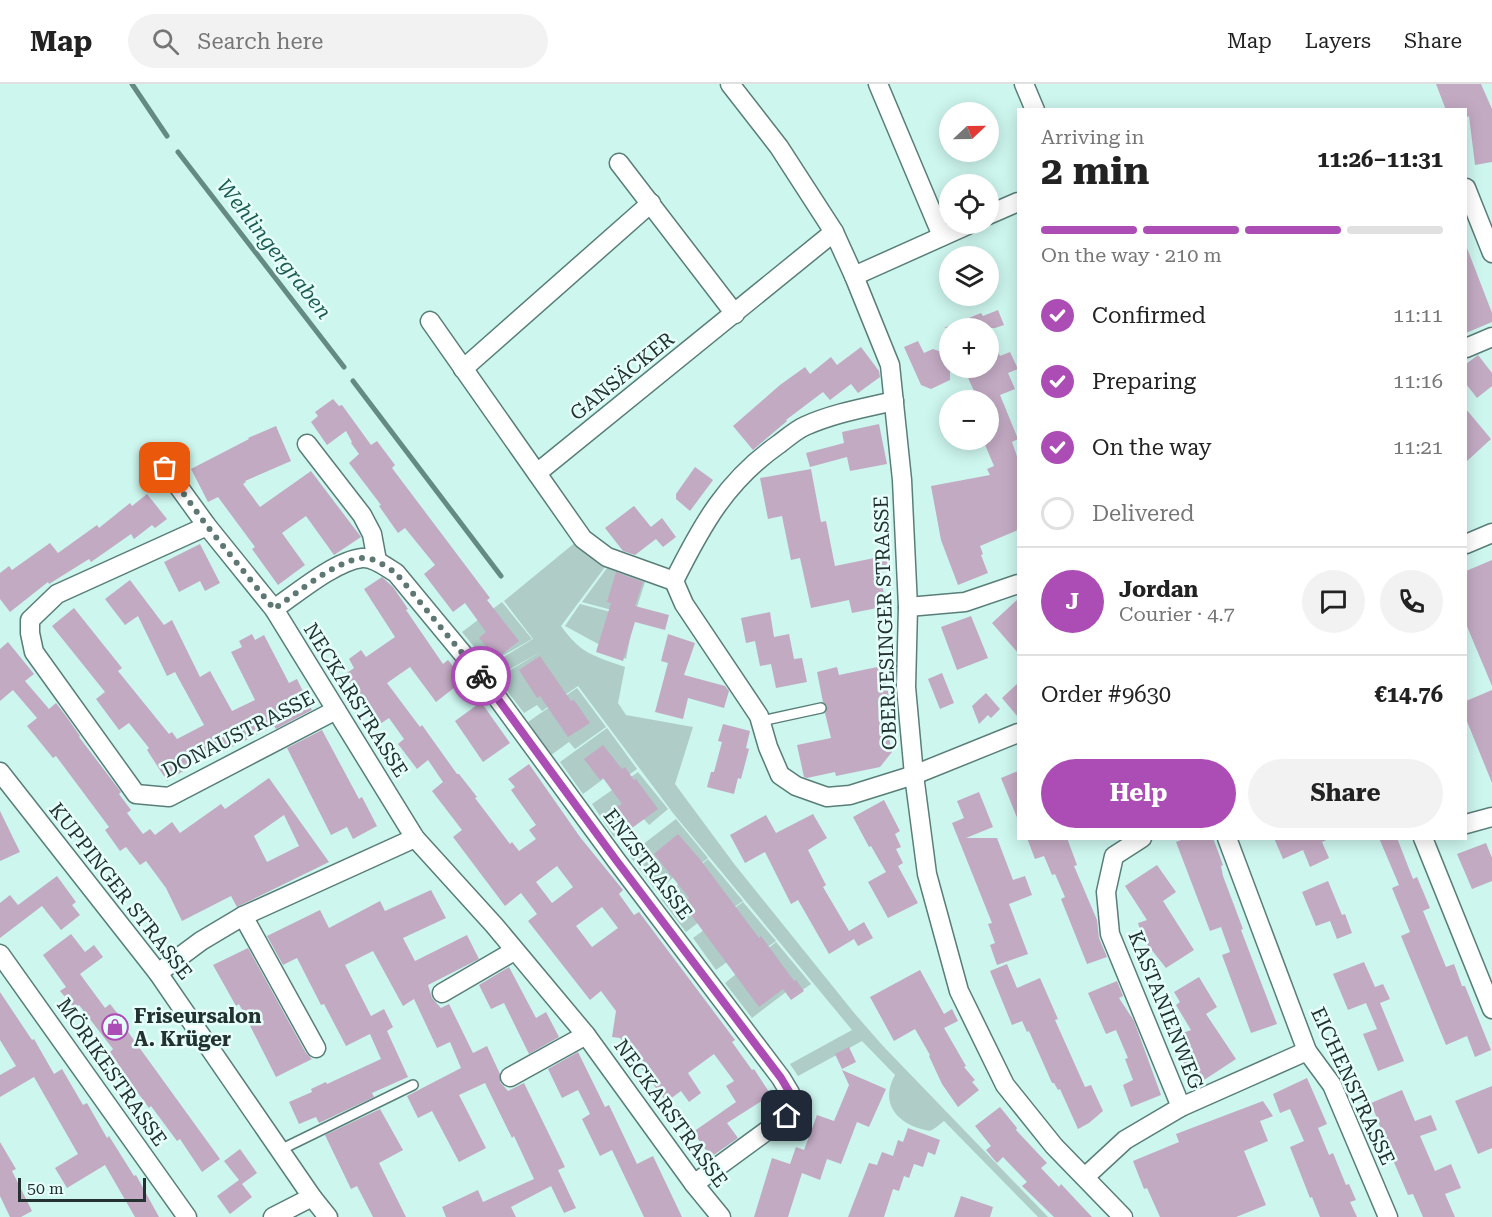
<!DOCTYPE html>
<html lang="en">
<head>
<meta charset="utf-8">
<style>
  body { margin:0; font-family:"Roboto Serif",serif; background:#f2f2f2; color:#222; height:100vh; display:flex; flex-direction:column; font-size:22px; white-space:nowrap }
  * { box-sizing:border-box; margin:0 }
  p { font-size:20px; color:#767676 }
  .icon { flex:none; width:33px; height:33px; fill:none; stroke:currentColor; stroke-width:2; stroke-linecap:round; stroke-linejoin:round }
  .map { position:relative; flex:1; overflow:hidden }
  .panel { position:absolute; left:1017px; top:24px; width:450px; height:732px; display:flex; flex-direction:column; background:#fff; border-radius:0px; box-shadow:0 3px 15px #0003 }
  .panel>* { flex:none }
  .needle { width:39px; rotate:68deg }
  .buttons { position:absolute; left:939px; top:18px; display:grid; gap:12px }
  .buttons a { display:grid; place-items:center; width:60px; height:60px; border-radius:50%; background:#fff; box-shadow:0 3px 15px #0003; font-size:30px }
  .scale { position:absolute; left:18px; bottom:15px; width:128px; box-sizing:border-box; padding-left:6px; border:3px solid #233230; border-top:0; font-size:16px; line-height:21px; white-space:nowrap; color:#233230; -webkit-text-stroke:4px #e7fffa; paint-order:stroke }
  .pin { position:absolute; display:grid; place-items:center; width:51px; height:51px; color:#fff; margin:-26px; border-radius:12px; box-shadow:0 3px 9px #0006 }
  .courier { position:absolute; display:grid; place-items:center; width:60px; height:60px; margin:-30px; border:4px solid #ac4db6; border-radius:50%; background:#fff; color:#222; box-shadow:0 2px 8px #0007 }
  .overview em { font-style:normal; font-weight:700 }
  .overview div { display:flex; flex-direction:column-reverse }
  .overview { display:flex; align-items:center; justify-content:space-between; height:102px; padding:0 24px }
  h1 { font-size:39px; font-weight:700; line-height:45px }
  .bar { display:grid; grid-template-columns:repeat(4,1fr); gap:9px 6px; align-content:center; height:72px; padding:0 24px }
  .bar i { height:8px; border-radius:4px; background:#e0e0e0 }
  .bar .on { background:#ac4db6 }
  .bar p { grid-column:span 4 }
  .line { display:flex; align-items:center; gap:15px; padding:0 24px; border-top:2px solid #e0e0e0 }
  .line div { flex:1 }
  .round { display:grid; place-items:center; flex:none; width:63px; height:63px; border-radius:32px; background:#f2f2f2 }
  ol { padding:0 24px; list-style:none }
  li { display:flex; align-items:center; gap:18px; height:66px }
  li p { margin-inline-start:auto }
  li .icon { padding:6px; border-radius:50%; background:#ac4db6; color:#fff; stroke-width:4 }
  li:last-child { color:#767676 }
  li i { width:33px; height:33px; border:3px solid #e0e0e0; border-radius:50% }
  .cta { display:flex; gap:12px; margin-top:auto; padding:12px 24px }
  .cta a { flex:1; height:69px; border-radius:36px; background:#ac4db6; color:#fff; font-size:24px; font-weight:700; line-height:69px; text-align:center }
  .cta a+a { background:#f2f2f2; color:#222 }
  header { display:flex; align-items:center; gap:36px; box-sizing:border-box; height:84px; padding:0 30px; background:#fff; border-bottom:2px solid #e0e0e0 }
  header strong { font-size:28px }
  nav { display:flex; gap:33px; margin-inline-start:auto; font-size:21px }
  .search { width:420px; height:54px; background:#f2f2f2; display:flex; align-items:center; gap:15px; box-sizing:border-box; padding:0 21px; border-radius:33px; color:#767676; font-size:22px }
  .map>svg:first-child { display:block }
  .green { fill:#afccc7 }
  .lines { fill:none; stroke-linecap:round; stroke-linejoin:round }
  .stream { stroke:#658a84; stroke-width:5 }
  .building { fill:#c2aac3; fill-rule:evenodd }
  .service-casing { stroke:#597e78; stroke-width:12 }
  .minor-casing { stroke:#597e78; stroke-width:21 }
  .service { stroke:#fff; stroke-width:9 }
  .minor { stroke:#fff; stroke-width:18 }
  .done { stroke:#5e7772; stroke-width:6; stroke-dasharray:0 10.8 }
  .route { stroke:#ac4db6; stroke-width:8 }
  .labels { text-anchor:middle; stroke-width:5; stroke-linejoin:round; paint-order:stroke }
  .street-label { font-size:20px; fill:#233230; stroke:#e7fffa }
  .poi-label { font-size:20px; font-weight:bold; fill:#233230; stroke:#e7fffa; text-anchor:start }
  .water-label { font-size:21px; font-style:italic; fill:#1d5c54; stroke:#e7fffa }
</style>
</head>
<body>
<header>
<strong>Map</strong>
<div class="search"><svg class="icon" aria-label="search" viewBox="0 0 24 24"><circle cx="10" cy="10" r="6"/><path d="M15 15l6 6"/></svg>Search here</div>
<nav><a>Map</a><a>Layers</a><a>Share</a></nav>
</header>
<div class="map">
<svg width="1492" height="1133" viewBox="0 0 1492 1133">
  <rect width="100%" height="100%" fill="#cdf6ee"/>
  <g class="green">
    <path d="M577 457 608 479 561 542C581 570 594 572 625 583L618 619 626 631 693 643 675 700 735 781 855 930 883 962 1048 1133H1038L944 1037C941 1039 936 1044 932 1046 928 1048 922 1045 918 1044 893 1035 881 1016 895 991L862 957 798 992 790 980 852 946 673 729 578 602 542 627 537 621 524 629 497 594 542 567 496 593 489 582 533 555 504 517Z"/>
    <path d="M610 480 646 495 634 532 582 518Z"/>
    <path d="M502 518 532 555 488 580 462 548Z"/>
    <path d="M580 520 634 534 626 575 565 542Z"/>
    <path d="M577 604 606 643 575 665 569 658 551 671 528 638Z"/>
    <path d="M607 644 637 685 618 699 610 690 583 710 560 678Z"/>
    <path d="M638 688 668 725 649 741 642 733 614 753 592 720Z"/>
    <path d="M676 735 708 774 691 788 685 783 657 808 629 771Z"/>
    <path d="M708 775 743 817 727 828 721 821 686 848 661 815Z"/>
    <path d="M743 818 776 857 756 871 749 862 716 886 693 854Z"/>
    <path d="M776 858 811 900 791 914 786 908 752 934 725 899Z"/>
  </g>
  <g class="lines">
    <g class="stream">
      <path d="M132 0 167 52"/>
      <path d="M178 68 344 283"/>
      <path d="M353 297 501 492"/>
    </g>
  </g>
  <g class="building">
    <path d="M1436 0H1481L1492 25V78L1475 81 1469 32 1466 34V26H1446Z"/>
    <path d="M1467 164 1492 229V238L1466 249Z"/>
    <path d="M998 226 1004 241 995 244H944L981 229 983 232Z"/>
    <path d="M988 246 1000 272 1010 268 1018 285 1008 289 1015 305 1000 311 1018 355 1012 358 1018 375V446L980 462 983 470 981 471 988 489 958 501 941 456 931 402 990 391 987 385 994 382 983 356H988V316H978L965 287 973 284H988Z"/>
    <path d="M918 257 924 269 933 265 950 271V296L931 305 921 301 904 263Z"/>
    <path d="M861 263 879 287 880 293 858 309 851 300 830 316 823 308 786 336 787 337 753 366 733 342 780 301 805 283 810 290 831 273 837 281Z"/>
    <path d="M1478 271 1492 289V302L1477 314 1466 300V280Z"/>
    <path d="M333 315 339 322 342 321 371 361 377 357 395 381 392 384 490 514 487 516 519 557 496 575 479 554 486 548 465 519 453 528 424 490 435 481 405 444 398 449 379 422 381 421 349 379 359 370 351 359 352 358 346 347 327 361 311 338 318 332 315 328Z"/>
    <path d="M1466 325 1491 355 1466 378Z"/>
    <path d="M879 340 887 380 850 387 847 373 810 383 806 369 844 359 842 348Z"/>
    <path d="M276 342 291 377 245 397 246 398 243 400 260 423 311 387 361 453 334 471 306 432 282 449 305 481 278 501 252 465 255 463 218 413 208 418 191 385 249 355 248 354Z"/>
    <path d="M695 383 713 396 690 427 676 415V410Z"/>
    <path d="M811 385 821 438 826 437 835 482 889 471 892 487 879 489 887 522 852 529 849 516 811 524 800 474 791 476 782 432 768 435 760 394Z"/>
    <path d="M147 410 167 435 155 444 152 441 134 455 131 450 91 478 89 475 49 500 48 498 10 528 0 515V489L9 482 12 486 50 459 58 469 97 441 99 444 130 419 132 422Z"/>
    <path d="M634 422 651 443 662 434 676 453 663 463 656 455 635 471 623 467 605 444Z"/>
    <path d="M200 460 220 499 205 507 200 497 179 508 164 478Z"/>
    <path d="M1492 476V602L1466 540V487Z"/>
    <path d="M616 488 643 498 635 522 669 531 665 546 635 538 623 577 596 568 611 519 607 518Z"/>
    <path d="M382 493 393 503 408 525 406 526 443 580 448 576 464 596 436 618 410 583 387 599 420 643 422 641 457 690H459L477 713 475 714 510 760 512 758 519 767 536 755 529 746 536 741 511 706 515 703 508 695 529 680 580 753 623 806 619 810 634 831 639 828 735 956 732 958 752 986 754 985 771 1011 727 1039 738 1054 711 1073 693 1048 736 1018 726 1002 734 997 714 970 688 989 701 1009 689 1018 681 1007 666 1018 620 954 612 953 616 927 601 907 590 916 528 837 537 830 521 809 505 822 453 753 462 746 432 707 443 698 428 676 417 685 398 660 404 655 389 634 380 640 344 591 354 584 349 575 361 566 366 573 395 553 364 505ZM557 782 573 803 552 819 536 798ZM602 823 618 844 592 863 576 842Z"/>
    <path d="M130 496 164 541 172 536 200 593 210 587 232 627 255 616 231 568 242 563 239 557 252 550 255 556 264 551 289 599 297 595 312 626 276 645 274 642 210 674 209 671 167 697 147 666 149 664 129 639 119 646 96 615 105 608 52 542 74 524 122 584 118 587 169 650 172 648 177 655 204 641 175 588 167 592 138 532 125 541 105 515Z"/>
    <path d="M1018 515V569L992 539Z"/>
    <path d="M770 528 774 553 789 550 794 575 802 574 807 598 776 604 771 580 760 582 755 557 746 559 741 534Z"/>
    <path d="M971 532 988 574 957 586 941 543Z"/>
    <path d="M668 550 695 559 684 591 725 602 729 607 724 624 688 614 683 635 655 628 668 579 661 577Z"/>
    <path d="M8 558 34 590 25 597 49 625 56 619 66 632 80 652 79 653 121 708 119 710 131 726 127 729 143 750 150 745 155 751 172 738 180 749 221 720 225 725 269 694 329 778 237 823 231 812 182 837 166 804 146 777 140 781 126 763 120 767 105 746 109 743 56 672 53 674 27 642 37 634 13 606 0 617V565ZM284 731 299 762 267 778 254 752Z"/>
    <path d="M540 572 571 617 574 616 590 639 568 653 540 612 537 614 519 586Z"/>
    <path d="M882 582 890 616 881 618 892 668 880 683 836 692 835 688 807 694 804 693 797 661 831 654 825 629 827 622 823 618 817 588 837 583 839 591Z"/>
    <path d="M942 589 954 619 940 625 928 595Z"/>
    <path d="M1018 599V633L1002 614Z"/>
    <path d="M1492 606V699L1466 635V617Z"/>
    <path d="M986 609 1000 625 991 634 988 631 979 640 972 622Z"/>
    <path d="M481 618 510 659 483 678 455 637Z"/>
    <path d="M723 640 750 647 746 664 749 665 741 695 738 694 734 710 707 703 711 688H714L722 658 718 657Z"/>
    <path d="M322 646 359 715 362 713 377 742 353 755 347 743 331 751 287 664Z"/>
    <path d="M603 661 622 685 625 683 634 696 636 695 658 725 632 744 617 723 622 720 603 694 600 696 584 675Z"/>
    <path d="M1018 687V736L1001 694Z"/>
    <path d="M979 708 993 743 966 754H997L1013 796 1025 792 1032 811 1009 820 1028 870 997 881 990 861 995 859 988 840 992 839 952 739 964 734 957 717Z"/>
    <path d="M884 716 900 747 895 750 901 763 896 765 903 779 898 782 918 819 888 834 868 798 886 788 871 762 869 763 853 733Z"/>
    <path d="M0 727 20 768 0 777Z"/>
    <path d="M813 730 827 754 808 766 826 801 823 803 849 847 864 838 873 854 858 862 854 855 829 870 798 816 791 820 765 768 745 779 730 751 766 731 776 749Z"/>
    <path d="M678 750 699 774 759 854 761 852 794 897 796 896 804 907 791 916 783 905 759 923 683 820 689 814 654 770Z"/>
    <path d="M1027 754H1067L1077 781 1074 782 1097 836 1099 854 1107 873 1087 880 1061 815 1065 813 1055 790 1052 791 1044 772 1035 775Z"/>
    <path d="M1186 754H1213L1223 781 1221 782 1223 792 1243 845 1241 846 1277 940 1251 949 1222 871 1230 868 1221 843 1210 847 1176 758Z"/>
    <path d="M1274 754H1331L1322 758 1329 774 1310 783 1303 766 1283 775Z"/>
    <path d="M1379 754H1397L1413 795 1417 793 1430 824 1423 827 1446 883 1454 880 1462 902H1465L1491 966 1475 973 1467 952 1446 961 1401 852 1410 848 1392 804 1399 801Z"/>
    <path d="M1486 759 1492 774V797L1472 805 1457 770Z"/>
    <path d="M1157 781 1176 808 1163 817 1194 866 1166 884 1143 855 1138 839 1147 836 1125 802Z"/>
    <path d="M57 792 76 818 72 821 80 831 61 846 42 822 0 854V819L10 811 18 821Z"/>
    <path d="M1328 797 1342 831 1345 830 1352 849 1337 855 1330 837 1316 842 1302 808Z"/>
    <path d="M431 806 446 834 403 854 415 877 467 851 479 875 428 901 432 914 441 924 449 920 473 969 487 962 500 990V998L508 1007 524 999 565 1083 558 1086 576 1124 564 1129 551 1102 511 1123 516 1133H446L442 1123 478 1106 483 1118 534 1095 514 1052 512 1054 485 999 459 1011 486 1064 459 1078 432 1027 418 1034 407 1012 461 984 450 958 437 964 414 915 403 922 373 867 345 881 371 932 384 925 393 943 387 947 408 993 372 1009 374 1013 319 1039 316 1033 299 1040 289 1018 312 1008 311 1005 326 998 327 1000 381 975 370 950 346 962 324 920 321 921 297 874 283 881 267 852 320 826 329 844 380 817 385 827Z"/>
    <path d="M71 850 85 868 94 861 103 873 80 890 105 924 110 920 125 939 123 941 220 1075 202 1088 180 1055 177 1057 151 1022 149 1024 135 1005 110 968 113 965 79 921 74 924 60 907 66 903 43 871Z"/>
    <path d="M248 864 306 969 312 975 276 993 239 920 236 922 213 881Z"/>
    <path d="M1364 878 1375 903 1383 900 1390 915 1380 919 1404 977 1378 987 1363 950 1377 945 1366 919 1348 926 1333 890Z"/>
    <path d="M1007 880 1017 904 1040 894 1058 935 1055 936 1085 1003 1091 1001 1103 1027 1089 1039 1078 1045 1060 1005 1058 1006 1054 999H1052L1029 947 1027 948 1022 937 1012 941 990 887Z"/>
    <path d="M509 883 536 934 546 928 559 953 529 970 504 919 491 925 479 901Z"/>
    <path d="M920 886 944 930 952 925 958 937 944 944 966 982 964 983 975 996 972 998 979 1006 958 1023 942 1000 929 972 930 971 915 945 894 957 870 913Z"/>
    <path d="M1199 893 1217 923 1206 930 1236 975 1198 1000 1180 973 1183 970 1177 951 1191 946 1176 921 1180 918 1174 908Z"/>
    <path d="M1117 897 1123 912 1119 914 1134 937 1161 1011 1131 1023 1123 1001 1133 996 1125 975 1128 974 1116 946 1106 950 1088 909Z"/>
    <path d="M0 908 32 956 34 955 54 990 62 985 83 1021 87 1019 107 1054 109 1052 134 1092 136 1091 159 1133H135L105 1081 67 1104 55 1084 78 1070 34 993 0 1013V991L16 982 0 956Z"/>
    <path d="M849 963 856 978 842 985 835 970Z"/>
    <path d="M578 968 605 1023 609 1021 637 1080 653 1072 682 1133H644L612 1066 600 1072 582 1035 590 1030 578 1006 562 1014 548 985Z"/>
    <path d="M842 986 886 1005 869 1043 857 1038 841 1080 827 1075 820 1096 802 1089 788 1133H754L772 1074 790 1080 796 1063 804 1066 817 1031 834 1037 849 1001Z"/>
    <path d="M1307 994 1327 1040 1318 1044 1329 1071 1333 1069 1346 1101 1349 1100 1356 1116 1350 1118 1357 1133H1320L1312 1113 1310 1114 1290 1063 1304 1057 1290 1025 1280 1029 1273 1010Z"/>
    <path d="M1492 1002V1064L1478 1070 1455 1017Z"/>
    <path d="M1402 1006 1415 1037 1431 1031 1437 1046 1420 1052 1435 1087 1451 1080 1461 1104 1445 1110 1455 1133H1423L1413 1110 1408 1111 1393 1076 1371 1019Z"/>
    <path d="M1263 1017 1273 1032 1260 1037 1268 1057 1244 1067 1266 1121 1236 1133H1160L1147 1104 1144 1105 1133 1077 1179 1058 1176 1050Z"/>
    <path d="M1000 1023 1017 1044 1016 1046 1047 1079 1041 1084 1059 1103 1061 1100 1092 1133H1054L1022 1102 1027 1098 1003 1073 997 1079 986 1066 991 1062 975 1042Z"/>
    <path d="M380 1025 403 1066 379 1079 406 1133H373L357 1102 351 1105 325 1051Z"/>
    <path d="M908 1044 940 1056 935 1071 928 1068 923 1083 914 1080 909 1094 904 1092 899 1107 893 1105 884 1133H848L869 1079 877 1081 882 1068 893 1072 898 1056 903 1058Z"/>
    <path d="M0 1058 16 1085 12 1087 32 1127 21 1133H10L0 1112Z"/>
    <path d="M240 1065 257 1089 242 1100 252 1113 230 1130 217 1112 239 1096 224 1077Z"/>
    <path d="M961 1112 993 1123 990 1133H954Z"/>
  </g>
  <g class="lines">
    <g class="service-casing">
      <g id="service">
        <path d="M761 637 821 624"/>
        <path d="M280 1066 413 1001"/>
      </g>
    </g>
    <g class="minor-casing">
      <g id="minor">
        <path d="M730 0 779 63 834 148 854 192 890 281 902 396 908 523 906 603 914 691 927 790 959 907 1005 1001 1054 1062 1123 1133"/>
        <path d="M878 0 942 152"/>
        <path d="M1024 0 1035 26"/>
        <path d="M619 79 735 230"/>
        <path d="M1466 104 1492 169"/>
        <path d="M988 131 1018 118"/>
        <path d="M854 192 970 140"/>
        <path d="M430 237 583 455 607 473 674 497"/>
        <path d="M1466 264 1492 253"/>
        <path d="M463 285 651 119"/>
        <path d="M894 317C864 324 834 329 805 342 796 346 787 354 779 360 726 397 702 441 674 497L684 520 759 632 768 663 780 691 796 702 827 713 850 711 914 691 1018 649"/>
        <path d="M307 360 362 431 372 450 377 477"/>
        <path d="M165 384 207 442 274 525 415 754 494 841 586 951 694 1100 721 1133"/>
        <path d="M537 389 834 148"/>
        <path d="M207 442 57 510 30 536V549L34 568 136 710 169 713 336 626"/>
        <path d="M1466 460 1492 449"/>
        <path d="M908 523 965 518 1018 500"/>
        <path d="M274 525C296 510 335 477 362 474 374 473 386 483 396 489L482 593 616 776 781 994 790 1009 787 1032 694 1100"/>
        <path d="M0 688 158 889 312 1113 328 1133"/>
        <path d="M1466 740 1492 733"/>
        <path d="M1142 754 1114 772 1106 808 1110 850 1181 1023"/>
        <path d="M1227 754 1307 967 1332 1001 1388 1133"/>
        <path d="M1423 754 1492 925"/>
        <path d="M243 832 316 964"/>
        <path d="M0 870 187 1133"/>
        <path d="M158 889 201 857 243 832 415 754"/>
        <path d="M442 909 514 867"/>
        <path d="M510 993 586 951"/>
        <path d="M1085 1093 1125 1056 1181 1023 1307 967"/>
        <path d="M273 1133 312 1113"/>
      </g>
    </g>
    <use href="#service" class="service"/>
    <use href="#minor" class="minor"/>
  </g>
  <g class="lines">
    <path class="done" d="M165 384 207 442 274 525C296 510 335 477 362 474 374 473 386 483 396 489L481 592"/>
    <path class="route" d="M481 592 616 776 781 994 790 1009 787 1032"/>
  </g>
  <defs>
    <g id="shop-ring" transform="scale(1.35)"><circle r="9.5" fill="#e7fffa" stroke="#ac4db6" stroke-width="1.5"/><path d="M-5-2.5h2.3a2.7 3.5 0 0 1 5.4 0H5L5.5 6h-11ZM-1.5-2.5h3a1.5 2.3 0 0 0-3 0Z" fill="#ac4db6"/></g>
  </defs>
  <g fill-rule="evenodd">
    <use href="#shop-ring" x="115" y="943"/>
  </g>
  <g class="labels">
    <g class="street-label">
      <text transform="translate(622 292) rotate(-39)" y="7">GANSÄCKER</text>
      <text transform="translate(885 539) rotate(-92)" y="7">OBERJESINGER STRASSE</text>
      <text transform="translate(356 616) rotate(58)" y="7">NECKARSTRASSE</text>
      <text transform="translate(238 650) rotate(-27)" y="7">DONAUSTRASSE</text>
      <text transform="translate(648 780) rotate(53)" y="7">ENZSTRASSE</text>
      <text transform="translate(121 807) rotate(52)" y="7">KUPPINGER STRASSE</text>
      <text transform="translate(1166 926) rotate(68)" y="7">KASTANIENWEG</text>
      <text transform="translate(112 988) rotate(55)" y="7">MÖRIKESTRASSE</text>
      <text transform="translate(1353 1002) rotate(65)" y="7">EICHENSTRASSE</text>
      <text transform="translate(671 1029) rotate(54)" y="7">NECKARSTRASSE</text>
    </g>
    <g class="poi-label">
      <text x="134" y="939">Friseursalon<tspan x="134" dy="23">A. Krüger</tspan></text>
    </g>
    <g class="water-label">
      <text transform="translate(274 165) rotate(52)" y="7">Wehlingergraben</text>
    </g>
  </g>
</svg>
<div class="buttons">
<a><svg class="needle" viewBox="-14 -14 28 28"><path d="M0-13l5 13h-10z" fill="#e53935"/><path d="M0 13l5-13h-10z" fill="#767676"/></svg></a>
<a><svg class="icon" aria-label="locate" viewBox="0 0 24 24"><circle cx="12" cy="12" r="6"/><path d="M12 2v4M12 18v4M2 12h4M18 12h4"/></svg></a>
<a><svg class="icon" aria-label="layers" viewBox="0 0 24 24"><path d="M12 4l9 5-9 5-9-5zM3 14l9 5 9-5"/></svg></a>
<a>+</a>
<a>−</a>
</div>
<div class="scale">50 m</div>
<div class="pin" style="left:165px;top:384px;background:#ea580c"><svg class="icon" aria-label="bag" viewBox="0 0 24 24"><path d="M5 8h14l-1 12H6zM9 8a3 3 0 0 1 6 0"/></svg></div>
<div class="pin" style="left:787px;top:1032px;background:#1f2937"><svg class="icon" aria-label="home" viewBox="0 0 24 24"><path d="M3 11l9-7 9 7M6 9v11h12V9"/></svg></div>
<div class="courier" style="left:481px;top:592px"><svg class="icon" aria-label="bike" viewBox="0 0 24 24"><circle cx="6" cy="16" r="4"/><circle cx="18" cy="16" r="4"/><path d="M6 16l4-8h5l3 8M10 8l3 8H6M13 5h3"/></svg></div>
<section class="panel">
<div class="overview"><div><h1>2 min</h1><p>Arriving in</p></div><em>11:26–11:31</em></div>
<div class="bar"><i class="on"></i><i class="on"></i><i class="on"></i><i></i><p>On the way · 210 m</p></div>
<ol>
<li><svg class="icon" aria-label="check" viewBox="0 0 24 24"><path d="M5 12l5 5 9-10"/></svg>Confirmed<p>11:11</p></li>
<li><svg class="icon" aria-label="check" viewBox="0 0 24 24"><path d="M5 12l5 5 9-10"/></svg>Preparing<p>11:16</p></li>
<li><svg class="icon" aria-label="check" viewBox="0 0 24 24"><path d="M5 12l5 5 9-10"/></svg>On the way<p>11:21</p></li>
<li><i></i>Delivered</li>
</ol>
<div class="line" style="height:108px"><b class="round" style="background:#ac4db6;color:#fff">J</b><div><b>Jordan</b><p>Courier · 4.7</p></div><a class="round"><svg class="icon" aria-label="chat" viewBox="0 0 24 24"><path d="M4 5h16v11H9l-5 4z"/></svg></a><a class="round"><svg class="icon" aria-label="phone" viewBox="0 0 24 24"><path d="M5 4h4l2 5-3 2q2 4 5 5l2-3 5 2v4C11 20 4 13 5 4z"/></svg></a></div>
<div class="line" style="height:78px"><div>Order #9630</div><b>€14.76</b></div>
<div class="cta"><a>Help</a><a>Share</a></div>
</section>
</div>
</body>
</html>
